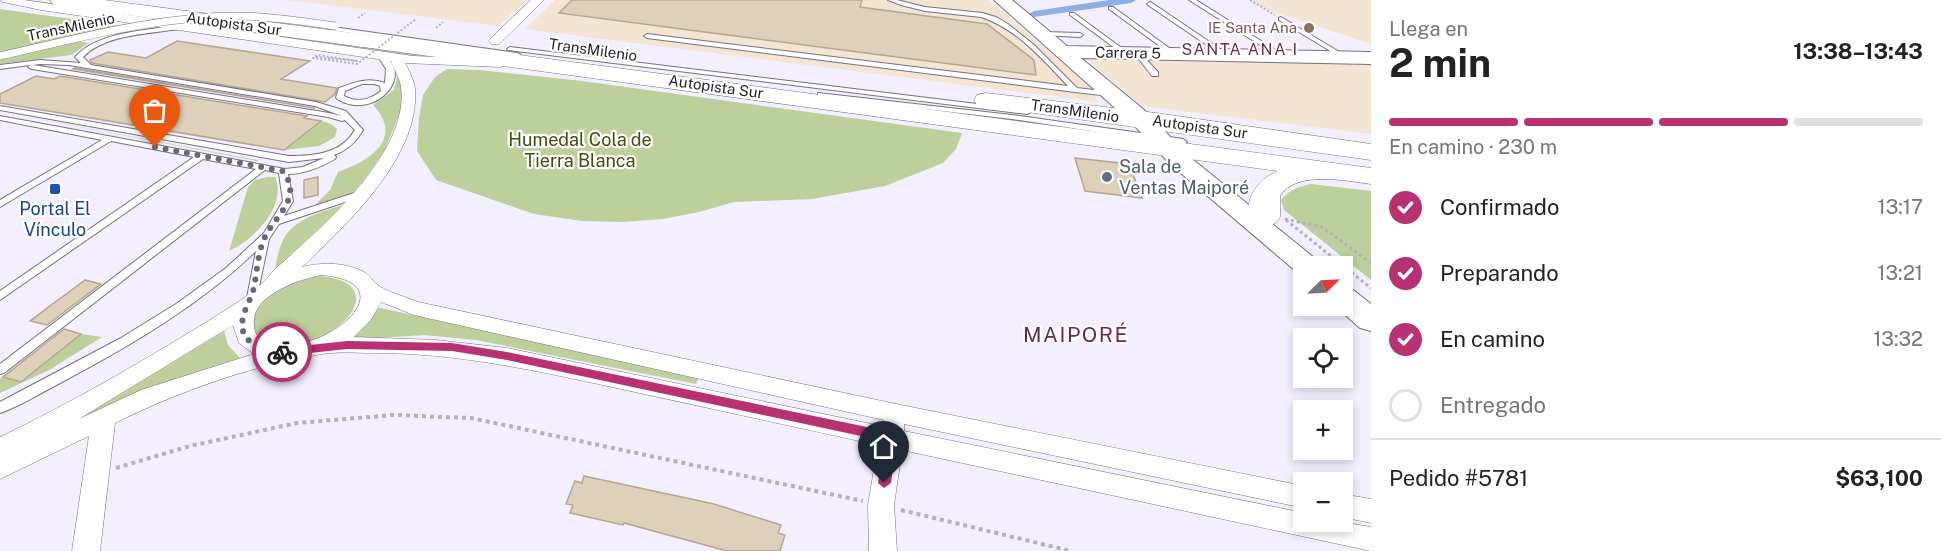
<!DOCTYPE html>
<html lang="es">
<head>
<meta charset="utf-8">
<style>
  body { margin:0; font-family:"Public Sans",sans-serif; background:#f6f6f6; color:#222; height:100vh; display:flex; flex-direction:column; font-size:22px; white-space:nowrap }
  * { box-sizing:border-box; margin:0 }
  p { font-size:20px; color:#767676 }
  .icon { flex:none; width:33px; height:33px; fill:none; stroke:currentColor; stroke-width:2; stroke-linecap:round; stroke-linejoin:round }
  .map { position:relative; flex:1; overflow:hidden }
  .panel { display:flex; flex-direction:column; background:#fff; width:570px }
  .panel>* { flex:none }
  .needle { width:39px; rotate:66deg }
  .controls { position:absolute; left:1293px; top:256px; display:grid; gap:12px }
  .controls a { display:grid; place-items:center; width:60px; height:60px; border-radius:0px; background:#fff; box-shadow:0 3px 9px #0003; font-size:30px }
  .pin { position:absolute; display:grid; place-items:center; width:51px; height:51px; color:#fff; margin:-62px -26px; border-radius:50% 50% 50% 0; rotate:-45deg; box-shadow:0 0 6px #0007 }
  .pin .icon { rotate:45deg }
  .courier { position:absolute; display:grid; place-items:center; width:60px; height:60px; margin:-30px; border:4px solid #b73173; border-radius:50%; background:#fff; color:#222; box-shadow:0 2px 8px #0007 }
  .headline em { font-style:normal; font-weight:700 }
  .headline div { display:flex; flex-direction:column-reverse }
  .headline { display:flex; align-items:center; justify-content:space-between; height:102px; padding:0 18px }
  h1 { font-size:39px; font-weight:700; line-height:45px }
  .bar { display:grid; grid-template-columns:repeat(4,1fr); gap:9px 6px; align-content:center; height:72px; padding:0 18px }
  .bar i { height:8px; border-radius:4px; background:#e0e0e0 }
  .bar .current { background:#b73173 }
  .bar p { grid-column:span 4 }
  .line { display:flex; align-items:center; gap:15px; padding:0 18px; border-top:2px solid #e0e0e0 }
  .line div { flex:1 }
  ol { padding:0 18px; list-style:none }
  li { display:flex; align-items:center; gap:18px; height:66px }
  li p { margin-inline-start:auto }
  li .icon { padding:6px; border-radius:50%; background:#b73173; color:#fff; stroke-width:4 }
  li:last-child { color:#767676 }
  li i { width:33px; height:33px; border:3px solid #e0e0e0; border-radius:50% }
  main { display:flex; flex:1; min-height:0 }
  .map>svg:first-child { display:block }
  .industrial { fill:#f4e5d2 }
  .green { fill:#bdcf9b }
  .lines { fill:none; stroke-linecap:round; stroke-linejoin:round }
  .canal { fill:#8bb0e3; fill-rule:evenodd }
  .building { fill:#ded0b9; stroke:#b4a690; stroke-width:1.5 }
  .lane-casing { stroke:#776f86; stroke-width:2 }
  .street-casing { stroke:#776f86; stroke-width:1 }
  .secondary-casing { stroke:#776f86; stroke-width:2 }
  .highway-casing { stroke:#776f86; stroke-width:1 }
  .path-far2 { stroke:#b5b0bd; stroke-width:2; stroke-dasharray:2 2; stroke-linecap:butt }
  .path-far1 { stroke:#b5b0bd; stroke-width:3; stroke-dasharray:3 3; stroke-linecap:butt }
  .path { stroke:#b5b0bd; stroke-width:4; stroke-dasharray:4 4; stroke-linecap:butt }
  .lane { fill:#fff; fill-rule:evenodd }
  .street { fill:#fff; fill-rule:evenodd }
  .secondary { fill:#fff; fill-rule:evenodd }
  .highway { fill:#fff; fill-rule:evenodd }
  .lane-bridge-casing { stroke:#776f86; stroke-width:8; stroke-linecap:butt }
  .path-bridge { stroke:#b5b0bd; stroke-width:2; stroke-dasharray:2 2; stroke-linecap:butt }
  .lane-bridge { stroke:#fff; stroke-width:7 }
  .route { fill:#b73173 }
  .done { stroke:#6c6873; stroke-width:6; stroke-dasharray:0 10.8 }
  .education-dot { fill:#8d6e63; stroke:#fff; stroke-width:2 }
  .service-dot { fill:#5c6f8a; stroke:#fff; stroke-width:2 }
  .transit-dot { fill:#1a4fb4; stroke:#fff; stroke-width:2 }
  .labels { text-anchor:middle; stroke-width:4.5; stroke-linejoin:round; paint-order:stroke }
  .far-street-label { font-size:15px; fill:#221f28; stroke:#fff }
  .far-education-label { font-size:15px; fill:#785e54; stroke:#fff; text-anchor:end }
  .far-neighbourhood-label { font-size:16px; letter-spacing:1.5px; fill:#6d2b49; stroke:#fff }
  .park-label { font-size:18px; fill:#3d4e0a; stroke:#fff }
  .service-label { font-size:18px; fill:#4e5e75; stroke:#fff; text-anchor:start }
  .transit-label { font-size:18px; fill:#164399; stroke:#fff }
  .quarter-label { font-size:21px; letter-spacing:1.5px; fill:#6d2b49; stroke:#fff }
</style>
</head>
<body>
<main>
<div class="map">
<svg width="1371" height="551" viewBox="0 0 1371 551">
  <rect width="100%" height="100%" fill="#f4effe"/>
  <g class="industrial">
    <path d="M288 0H527L498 26Z"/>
    <path d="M555 0H989L1091 87 1098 102 525 29Z"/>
    <path d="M1250 0H1371V44L1270 11Z"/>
    <path d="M1083 56 1371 61V134L1141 106Z"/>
  </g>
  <g class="green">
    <path d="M24 0H29L450 57 413 56Z"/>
    <path d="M0 9 122 26 63 38 89 43 71 55 0 64Z"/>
    <path d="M447 69 479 70 582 81 962 133 956 149 943 163 885 186 812 199 734 202 699 212 663 219 623 222 582 221 534 214 436 180 417 151 419 119 423 95 435 77Z"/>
    <path d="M398 74 404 93 400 113 384 152 356 191 315 205 330 190 338 172C369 161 405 139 373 105L394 90Z"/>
    <path d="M0 112 258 160 257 161Z"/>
    <path d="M321 121 331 124 337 129 335 137 319 146 284 150Z"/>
    <path d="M267 177H275C288 206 252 241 229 251L248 187 255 180Z"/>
    <path d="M1311 184 1371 191V280L1284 210 1281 200C1290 189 1298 187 1311 184Z"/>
    <path d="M346 204 274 272C277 262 278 250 283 240 294 218 324 211 346 204Z"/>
    <path d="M320 276C408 284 314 372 256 336L252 315C267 291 292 280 320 276Z"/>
    <path d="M376 307 699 378 696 384 476 340 424 335 350 340 361 331Z"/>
    <path d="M223 327 228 345 240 358C154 385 81 418 0 458Z"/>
    <path d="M81 334 102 337 49 370 0 393V379L3 377 21 382Z"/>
  </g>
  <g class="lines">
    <path class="canal" d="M1109 0H1136L1131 3 1034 17 1029 14 1034 11Z"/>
  </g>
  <g class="building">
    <path d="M572 0H862L860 7 987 24 1034 60 1036 75 559 13Z"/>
    <path d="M177 41 310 61 281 79 337 88 335 94 325 102 92 63 90 60 108 52 146 58Z"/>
    <path d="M75 68 314 108H315L73 69Z"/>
    <path d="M36 76 54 79 60 76 307 116 304 118 321 121 284 150 0 103V94Z"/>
    <path d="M1075 158 1129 164 1142 198 1085 191Z"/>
    <path d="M318 177V195L304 198V180Z"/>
    <path d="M85 280 101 284 47 325 30 321Z"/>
    <path d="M64 329 81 334 21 382 3 377Z"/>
    <path d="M584 476 714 504 781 525 778 533 785 535 780 551H727L624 523 623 525 570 513 573 505 566 504 575 481 582 483Z"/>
  </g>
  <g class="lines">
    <g class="lane-casing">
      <g id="lane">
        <path d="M888 0H897L925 7 982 13 996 17 1008 24 1034 45 1077 88 1110 92 1114 94 1110 96 1075 92 647 38 644 36 647 34 1068 86C1043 60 1016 28 981 17L925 11 901 5Z"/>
        <path d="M1189 0H1196L1285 56 1279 57Z"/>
        <path d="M1150 2 1152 3 1229 55 1223 56 1148 5 1147 4Z"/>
        <path d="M1109 7H1113L1176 53V55H1172L1109 9Z"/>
        <path d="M1070 13H1074L1127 52V54H1123L1070 15Z"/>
        <path d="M1281 17 1346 56 1348 57 1342 58 1279 20V18Z"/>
        <path d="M182 25 185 27 184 28C154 34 106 33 83 57L91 65 316 102 346 111 363 130C356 142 348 150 334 155L336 157 335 159C321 167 305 174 288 174L293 201 284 216 357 192H363L365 194 363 196 279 224 269 239 255 306H247L246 303 256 251C200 305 130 346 62 382 42 392 21 406 0 413V402L121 338 176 304 226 268 264 233 283 201 279 173 265 170 4 373 0 374V364L256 169 203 159 0 300V291L194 157 111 141 0 207V200L102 140 0 120V116L285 169 303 167 324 158 289 162 0 110V106L289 156C314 156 341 154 355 130L345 120 342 121 328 117 32 69 28 67 30 65 0 69V65L40 60 81 63 75 57C98 31 150 30 182 25ZM40 64 69 65 315 106 342 116 329 113 33 65Z"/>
        <path d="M333 27 517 53 521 55 517 57 331 30 330 29Z"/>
        <path d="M1043 32 1080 33 1083 35 1080 37 1041 35V33Z"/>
        <path d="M510 47 1027 110 1031 112 1027 114 508 50 507 49Z"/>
        <path d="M1135 52H1139L1158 72V76H1152L1135 54Z"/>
        <path d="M382 54C417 75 374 122 337 99L336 97 339 88C356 82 368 77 385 83L386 69 378 56ZM362 84H374L380 86 381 91C370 100 357 103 344 96L345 91Z"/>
        <path d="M818 93 1012 115 1183 139 1187 142 1183 145 1012 119 821 97H818Z"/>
      </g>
    </g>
    <g class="street-casing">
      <g id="street">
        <path d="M1 0H24L413 56 506 60 508 63 501 67 405 63C409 71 414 80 415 89 420 157 347 224 302 267 323 262 346 262 366 273 371 277 374 283 379 286 390 293 406 297 418 302L896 404 1304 486V508L904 424V431L1304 513V522H1342L1371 527V551L902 450 894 505 897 551H869L868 505 878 445C789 426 701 406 612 387 533 370 456 353 375 353 356 353 335 351 316 355 247 367 178 392 115 423L100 551H72L89 436 0 479V437C71 403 138 364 205 323 224 311 262 289 273 271 318 231 410 154 401 87 400 79 394 69 391 61L41 10 3 2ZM321 275C423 283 301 376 256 334 242 298 296 280 321 275ZM381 302 414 315 884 420 881 426 507 348 436 340 354 337 371 320ZM233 325 239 343 254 354 141 390 79 419Z"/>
        <path d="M531 0H544L499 44H491L489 41 491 38Z"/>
        <path d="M1342 494 1371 499V523L1342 517Z"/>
      </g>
    </g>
    <g class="secondary-casing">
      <g id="secondary">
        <path d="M994 0H1012L1067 46 1371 52V64L1081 58 1149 114 1186 154 1318 261 1322 267H1304V275L1298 273 1170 164 1133 124Z"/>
        <path d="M1342 286 1352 289 1371 304V331L1360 328 1335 306H1342Z"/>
      </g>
    </g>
    <g class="highway-casing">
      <g id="highway">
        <path d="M50 0H104L1371 168V184C1346 181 1296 170 1280 196V217L1276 223 1265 226 1254 223C1240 203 1257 179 1278 171L60 6 53 4Z"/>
        <path d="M986 93 1156 113 1371 144V160L977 105 974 100 977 95Z"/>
      </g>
    </g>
    <g class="path-far2">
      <path d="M1250 0 1275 15"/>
      <path d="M358 18 365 13"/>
      <path d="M436 28 443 22"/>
    </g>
    <g class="path-far1">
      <path d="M1285 219 1322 227 1371 263"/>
      <path d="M1286 220 1371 288"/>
    </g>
    <g class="path">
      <path d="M116 468 190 446 297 423 394 415 471 418 863 501"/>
      <path d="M901 510 1071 551"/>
    </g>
    <use href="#lane" class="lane"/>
    <use href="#street" class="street"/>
    <use href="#secondary" class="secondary"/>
    <use href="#highway" class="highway"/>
    <g class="lane-bridge-casing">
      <path id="lane-bridge" d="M0 56C79 38 158 16 240 16 272 16 304 22 336 26"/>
    </g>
    <path class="path-bridge" d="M316 57 358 61 317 55 313 58 357 64 416 19"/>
    <use href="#lane-bridge" class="lane-bridge"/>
  </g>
  <path class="route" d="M347 341 452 343 507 352 891 432 897 437 891 483 884 488 878 483 884 441 507 360 452 351 347 349 282 356 276 352 282 348Z"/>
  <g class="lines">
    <path class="done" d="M155 147 283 171C303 199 276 214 265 237 258 251 257 272 254 287 252 298 245 307 243 318 237 341 262 352 282 352"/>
  </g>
  <circle class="education-dot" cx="1309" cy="28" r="6"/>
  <circle class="service-dot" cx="1107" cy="177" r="6"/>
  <rect class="transit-dot" x="49" y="183" width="12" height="12" rx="3"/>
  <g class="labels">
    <g class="far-street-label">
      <text transform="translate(234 24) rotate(8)" y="5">Autopista Sur</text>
      <text transform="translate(71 27) rotate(-12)" y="5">TransMilenio</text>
      <text transform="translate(593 50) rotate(8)" y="5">TransMilenio</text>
      <text transform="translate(1128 53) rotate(1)" y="5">Carrera 5</text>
      <text transform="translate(716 87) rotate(8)" y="5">Autopista Sur</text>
      <text transform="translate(1075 111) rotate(8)" y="5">TransMilenio</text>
      <text transform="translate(1200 127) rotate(8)" y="5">Autopista Sur</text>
    </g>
    <g class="far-education-label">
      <text x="1297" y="33">IE Santa Ana</text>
    </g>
    <g class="far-neighbourhood-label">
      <text x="1240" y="55">SANTA ANA I</text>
    </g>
    <g class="park-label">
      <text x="580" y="146">Humedal Cola de<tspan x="580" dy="21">Tierra Blanca</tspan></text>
    </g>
    <g class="service-label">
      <text x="1119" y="173">Sala de<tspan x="1119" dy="21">Ventas Maiporé</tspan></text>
    </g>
    <g class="transit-label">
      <text x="55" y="215">Portal El<tspan x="55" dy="21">Vínculo</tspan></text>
    </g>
    <g class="quarter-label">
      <text x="1076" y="342">MAIPORÉ</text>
    </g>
  </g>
</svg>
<div class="controls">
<a><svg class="needle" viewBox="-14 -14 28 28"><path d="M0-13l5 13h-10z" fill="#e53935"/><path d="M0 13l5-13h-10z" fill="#767676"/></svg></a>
<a><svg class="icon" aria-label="locate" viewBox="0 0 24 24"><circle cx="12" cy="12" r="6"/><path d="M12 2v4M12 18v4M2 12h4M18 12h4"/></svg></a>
<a>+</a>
<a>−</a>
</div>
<div class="pin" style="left:155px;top:147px;background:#ea580c"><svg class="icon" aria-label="bag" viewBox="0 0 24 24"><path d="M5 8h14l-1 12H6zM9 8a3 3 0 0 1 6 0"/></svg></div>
<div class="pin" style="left:884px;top:483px;background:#1f2937"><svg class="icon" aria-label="home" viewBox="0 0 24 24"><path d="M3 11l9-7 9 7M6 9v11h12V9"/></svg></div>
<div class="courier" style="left:282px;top:352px"><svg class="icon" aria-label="bike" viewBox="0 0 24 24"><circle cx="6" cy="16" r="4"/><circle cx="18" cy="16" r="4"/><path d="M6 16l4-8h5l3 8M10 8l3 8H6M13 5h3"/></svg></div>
</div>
<section class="panel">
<div class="headline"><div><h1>2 min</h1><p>Llega en</p></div><em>13:38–13:43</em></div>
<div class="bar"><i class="current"></i><i class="current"></i><i class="current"></i><i></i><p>En camino · 230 m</p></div>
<ol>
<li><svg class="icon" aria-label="check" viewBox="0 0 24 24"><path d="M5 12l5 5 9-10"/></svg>Confirmado<p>13:17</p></li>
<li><svg class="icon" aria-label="check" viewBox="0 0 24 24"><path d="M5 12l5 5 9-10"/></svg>Preparando<p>13:21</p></li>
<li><svg class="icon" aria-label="check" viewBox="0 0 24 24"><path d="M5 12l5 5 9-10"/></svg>En camino<p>13:32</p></li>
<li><i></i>Entregado</li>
</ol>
<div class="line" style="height:78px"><div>Pedido #5781</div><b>$63,100</b></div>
</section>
</main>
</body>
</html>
